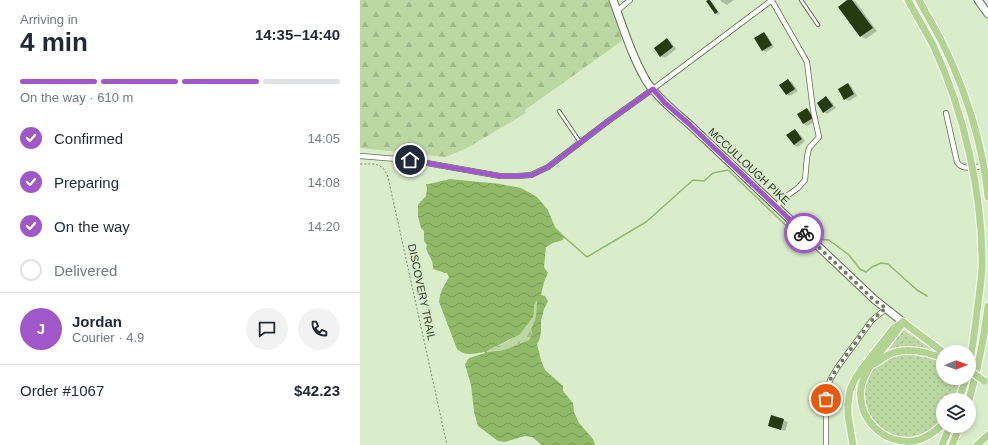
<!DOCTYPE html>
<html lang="en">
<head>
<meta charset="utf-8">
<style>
  body { margin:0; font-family:Helvetica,sans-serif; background:#f2f2f3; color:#1f2937; height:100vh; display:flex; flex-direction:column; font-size:15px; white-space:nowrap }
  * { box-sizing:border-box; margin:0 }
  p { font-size:13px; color:#747a83 }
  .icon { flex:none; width:22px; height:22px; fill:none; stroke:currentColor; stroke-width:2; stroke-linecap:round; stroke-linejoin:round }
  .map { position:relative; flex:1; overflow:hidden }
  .drawer { display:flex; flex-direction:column; background:#fff; width:360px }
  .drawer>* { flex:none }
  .needle { width:26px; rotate:89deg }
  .fabs { position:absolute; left:576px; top:345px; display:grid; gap:8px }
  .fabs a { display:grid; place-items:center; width:40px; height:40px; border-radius:50%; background:#fff; box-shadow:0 2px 6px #0003; font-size:20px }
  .pin { position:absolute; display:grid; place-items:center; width:34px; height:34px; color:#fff; margin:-17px; border:2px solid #fff; border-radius:50%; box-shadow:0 1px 4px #0007 }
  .courier { position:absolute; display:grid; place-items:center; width:40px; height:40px; margin:-20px; border:3px solid #a057ca; border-radius:50%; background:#fff; color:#222; box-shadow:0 1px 5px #0007 }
  .overview em { font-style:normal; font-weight:800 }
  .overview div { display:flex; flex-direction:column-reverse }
  .overview { display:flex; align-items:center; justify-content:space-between; height:68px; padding:0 20px }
  h1 { font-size:26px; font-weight:800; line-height:30px }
  .bar { display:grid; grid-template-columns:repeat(4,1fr); gap:6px 4px; align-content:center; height:48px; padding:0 20px }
  .bar i { height:5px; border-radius:3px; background:#e0e1e3 }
  .bar .current { background:#a057ca }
  .bar p { grid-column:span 4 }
  .line { display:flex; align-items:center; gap:10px; padding:0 20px; border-top:1px solid #e0e1e3 }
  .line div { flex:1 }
  .round { display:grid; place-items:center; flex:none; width:42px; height:42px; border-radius:21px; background:#f2f2f3 }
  ol { padding:0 20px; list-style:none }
  li { display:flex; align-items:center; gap:12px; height:44px }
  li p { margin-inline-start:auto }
  li .icon { padding:4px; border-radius:50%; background:#a057ca; color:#fff; stroke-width:4 }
  li:last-child { color:#747a83 }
  li i { width:22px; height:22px; border:2px solid #e0e1e3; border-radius:50% }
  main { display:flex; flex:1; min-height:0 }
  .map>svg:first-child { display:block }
  .grass { fill:url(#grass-dots) }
  .forest { fill:url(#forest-firs) }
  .water { fill:url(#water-waves); fill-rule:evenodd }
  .shadow { fill:#0003 }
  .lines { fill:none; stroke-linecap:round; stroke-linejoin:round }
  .stream { stroke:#90ba68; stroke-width:1.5 }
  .building { fill:#263b0f }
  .lane-casing { stroke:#607052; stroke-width:4.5 }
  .street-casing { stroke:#607052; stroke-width:6 }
  .secondary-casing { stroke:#607052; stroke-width:9 }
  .primary-casing { stroke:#fff; stroke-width:9 }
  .path { stroke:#7f8c75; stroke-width:1; stroke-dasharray:2 2; stroke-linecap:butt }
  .lane { stroke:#fff; stroke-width:2.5 }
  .street { stroke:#fff; stroke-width:4.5 }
  .secondary { stroke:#fff; stroke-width:7 }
  .primary { stroke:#b3d491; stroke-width:7 }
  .primary-bridge-casing { stroke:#fff; stroke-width:9; stroke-linecap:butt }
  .primary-bridge { stroke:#b3d491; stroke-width:7 }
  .done { stroke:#6e7a65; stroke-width:4; stroke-dasharray:0 7.2 }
  .route { stroke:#a057ca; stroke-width:5 }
  .labels { text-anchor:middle; stroke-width:4; stroke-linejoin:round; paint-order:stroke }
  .street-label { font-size:11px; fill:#343c2e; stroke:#daedcb }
</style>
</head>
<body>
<main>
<section class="drawer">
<div class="overview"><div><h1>4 min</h1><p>Arriving in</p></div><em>14:35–14:40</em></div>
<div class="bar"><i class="current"></i><i class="current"></i><i class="current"></i><i></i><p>On the way · 610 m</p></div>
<ol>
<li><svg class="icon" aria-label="check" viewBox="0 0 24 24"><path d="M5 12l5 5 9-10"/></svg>Confirmed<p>14:05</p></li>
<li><svg class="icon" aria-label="check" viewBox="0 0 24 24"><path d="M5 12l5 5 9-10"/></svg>Preparing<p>14:08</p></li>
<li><svg class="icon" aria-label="check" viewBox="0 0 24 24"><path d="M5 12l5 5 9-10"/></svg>On the way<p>14:20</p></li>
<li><i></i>Delivered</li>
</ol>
<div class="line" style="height:72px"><b class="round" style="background:#a057ca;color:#fff">J</b><div><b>Jordan</b><p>Courier · 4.9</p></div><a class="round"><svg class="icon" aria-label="chat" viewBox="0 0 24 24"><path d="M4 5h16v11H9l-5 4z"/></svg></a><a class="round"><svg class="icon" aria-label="phone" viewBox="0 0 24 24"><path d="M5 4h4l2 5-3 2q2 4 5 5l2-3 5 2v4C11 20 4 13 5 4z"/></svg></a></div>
<div class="line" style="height:52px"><div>Order #1067</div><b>$42.23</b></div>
</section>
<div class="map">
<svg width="628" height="445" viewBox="0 0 628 445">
  <defs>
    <pattern id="grass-dots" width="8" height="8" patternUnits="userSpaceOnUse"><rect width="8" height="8" fill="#bbd8a2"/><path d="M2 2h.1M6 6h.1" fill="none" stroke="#a1ba8c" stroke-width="1.8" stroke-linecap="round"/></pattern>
    <pattern id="forest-firs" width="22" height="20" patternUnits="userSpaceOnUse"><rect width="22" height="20" fill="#bbd8a2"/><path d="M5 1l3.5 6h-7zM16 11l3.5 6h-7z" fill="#a1ba8c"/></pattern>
    <pattern id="water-waves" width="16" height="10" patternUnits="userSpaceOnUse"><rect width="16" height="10" fill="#90ba68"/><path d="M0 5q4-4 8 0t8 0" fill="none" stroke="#769856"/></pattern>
  </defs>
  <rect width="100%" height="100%" fill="#daedcb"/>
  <g class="grass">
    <path d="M543 330 579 354 527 352Z"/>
    <path d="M537 354H560L583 361V378H600L594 400H583C583 406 584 413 583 418 582 423 576 426 573 429 566 434 558 437 550 438 510 440 488 388 521 362 525 359 532 356 537 354Z"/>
  </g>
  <g class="forest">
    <path d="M0 0H250L262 41 165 110 166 113 107 148 86 157 0 148Z"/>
    <path d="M177 299 176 317 171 329 172 332 169 340 144 350 131 351 127 352V351L150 340 174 312V305Z"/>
  </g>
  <path class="water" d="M90 179 140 184 161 188 177 197 188 210 195 227 204 236 203 240 193 243 186 247 184 267 188 273 184 282 181 295 185 296 188 301 184 309 183 314 181 320V331L180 338 177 344 181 360 185 370 203 386V391L213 403 214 412 219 423 233 439 235 445H182L172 437 165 436 145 442 138 441 118 426 114 412 111 385 105 364 109 358 125 353V352C114 353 105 357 97 349L79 302C80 291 84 286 89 277L87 273H85L73 269C74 261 68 255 66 248L67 245 64 241V231L61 228 58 216V205L61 201 66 196 67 189 66 184H69ZM177 300 176 317 171 329 172 333 169 340 144 350 127 352V351L160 334 173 317 174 312V305Z"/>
  <g class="shadow">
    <path d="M360 0H374L367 5 362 2Z"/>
    <path d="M489 0H493L496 2 517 31 506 39 501 36 479 7Z"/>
    <path d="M349 1 351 2 360 14 358 15 356 14 348 2Z"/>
    <path d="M404 33 407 35 414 47 406 52 402 50Z"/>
    <path d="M307 39 311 42 316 49 305 58 301 56Z"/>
    <path d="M428 80 432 82 438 91 430 96 426 94Z"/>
    <path d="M488 84 491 86 497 96 489 101 485 99Z"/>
    <path d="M466 98 470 100 476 108 467 114 464 112Z"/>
    <path d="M447 109 450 112 456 121 447 126 444 124 438 115Z"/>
    <path d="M435 130 438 132 445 141 438 147 434 145Z"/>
    <path d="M412 416 428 422 425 431 409 426Z"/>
  </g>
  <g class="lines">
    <g class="stream">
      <path d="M203 236 227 257 286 222 333 180 344 181 353 173 368 170 440 239H444"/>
      <path d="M457 239 469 240 489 255 500 269 506 272 512 267 521 263 528 264 557 290 567 296"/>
    </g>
  </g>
  <g class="building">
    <path d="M348 0H350L358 12 355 14 346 1Z"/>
    <path d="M487 0H492L513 28 500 37 478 7Z"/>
    <path d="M404 32 412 45 402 51 394 38Z"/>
    <path d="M307 38 313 47 300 57 294 48Z"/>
    <path d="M428 79 435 89 426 95 419 85Z"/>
    <path d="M488 83 494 94 484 100 478 89Z"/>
    <path d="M466 96 473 106 463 113 457 103Z"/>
    <path d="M447 108 453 118 443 124 437 114Z"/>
    <path d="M435 129 442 139 434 145 426 135Z"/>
    <path d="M411 415 424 419 421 430 408 426Z"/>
  </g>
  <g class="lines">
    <g class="lane-casing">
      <g id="lane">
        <path d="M441 0 458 25"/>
        <path d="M199 111 220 142"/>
      </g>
    </g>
    <g class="street-casing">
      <g id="street">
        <path d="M412 1 447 62 453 110 459 137 449 148 447 157 445 180 438 188 421 200 417 207"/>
        <path d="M257 11 270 0"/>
        <path d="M586 113 597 162C603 171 614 167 623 166"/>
        <path d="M0 156 50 160 140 176H158L171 175 188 167 247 122 293 89 412 0"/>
        <path d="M466 445V399L470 380 477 368 512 320 526 309"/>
      </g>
    </g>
    <g class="secondary-casing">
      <g id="secondary">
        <path d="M253 0C263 27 272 57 287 82 298 98 314 111 328 123L515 300 543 322"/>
        <path d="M618 0 628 14"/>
      </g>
    </g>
    <g class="primary-casing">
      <g id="primary">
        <path d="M548 0C556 15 565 30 573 45 604 111 623 195 622 268 621 283 619 297 617 311 615 329 613 347 609 364"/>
        <path d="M559 0C566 13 574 27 581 40 605 88 623 144 628 197"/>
        <path d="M543 322C531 342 504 365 501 389 497 419 524 445 554 441 565 439 575 432 583 424"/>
        <path d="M543 322 583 352"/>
        <path d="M514 364C519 361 523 358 528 355 545 346 566 352 583 358"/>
        <path d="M599 400 606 378"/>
        <path d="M609 400C618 369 624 339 628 306"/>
        <path d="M493 445 488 415V405L490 390 495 379 501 370 533 329 542 323"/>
        <path d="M582 445 590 426"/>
        <path d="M592 445 600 426"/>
        <path d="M617 445 628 435"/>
      </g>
    </g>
    <path class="path" d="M0 164C15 164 22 162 28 177L87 445"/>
    <use href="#lane" class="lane"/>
    <use href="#street" class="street"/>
    <use href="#secondary" class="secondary"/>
    <use href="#primary" class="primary"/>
    <g class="primary-bridge-casing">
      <path id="primary-bridge" d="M609 370 624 381"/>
    </g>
    <use href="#primary-bridge" class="primary-bridge"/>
  </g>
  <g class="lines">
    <path class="done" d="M444 233 514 300 526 308 512 320 477 368 470 380 466 399"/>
    <path class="route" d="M50 160 140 176H158L172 175 188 167 247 122 293 89 305 103 328 123 444 233"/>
  </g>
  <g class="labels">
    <g class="street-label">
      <text transform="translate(389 166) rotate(43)" y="4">MCCULLOUGH PIKE</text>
      <text transform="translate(62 292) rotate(78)" y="4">DISCOVERY TRAIL</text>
    </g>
  </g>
</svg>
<div class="fabs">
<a><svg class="needle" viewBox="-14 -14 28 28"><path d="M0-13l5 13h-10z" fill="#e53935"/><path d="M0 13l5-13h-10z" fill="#747a83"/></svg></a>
<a><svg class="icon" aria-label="layers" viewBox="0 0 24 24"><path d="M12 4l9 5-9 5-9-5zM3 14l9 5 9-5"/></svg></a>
</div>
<div class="pin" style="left:466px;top:399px;background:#ea580c"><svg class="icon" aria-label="bag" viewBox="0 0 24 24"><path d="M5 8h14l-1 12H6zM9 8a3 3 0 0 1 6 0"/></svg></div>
<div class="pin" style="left:50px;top:160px;background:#1f2937"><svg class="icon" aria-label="home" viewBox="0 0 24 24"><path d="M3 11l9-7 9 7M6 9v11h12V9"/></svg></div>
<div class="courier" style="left:444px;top:233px"><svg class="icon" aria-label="bike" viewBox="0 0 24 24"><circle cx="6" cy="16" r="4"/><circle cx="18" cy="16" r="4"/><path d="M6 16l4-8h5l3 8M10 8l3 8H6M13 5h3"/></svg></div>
</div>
</main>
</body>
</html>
